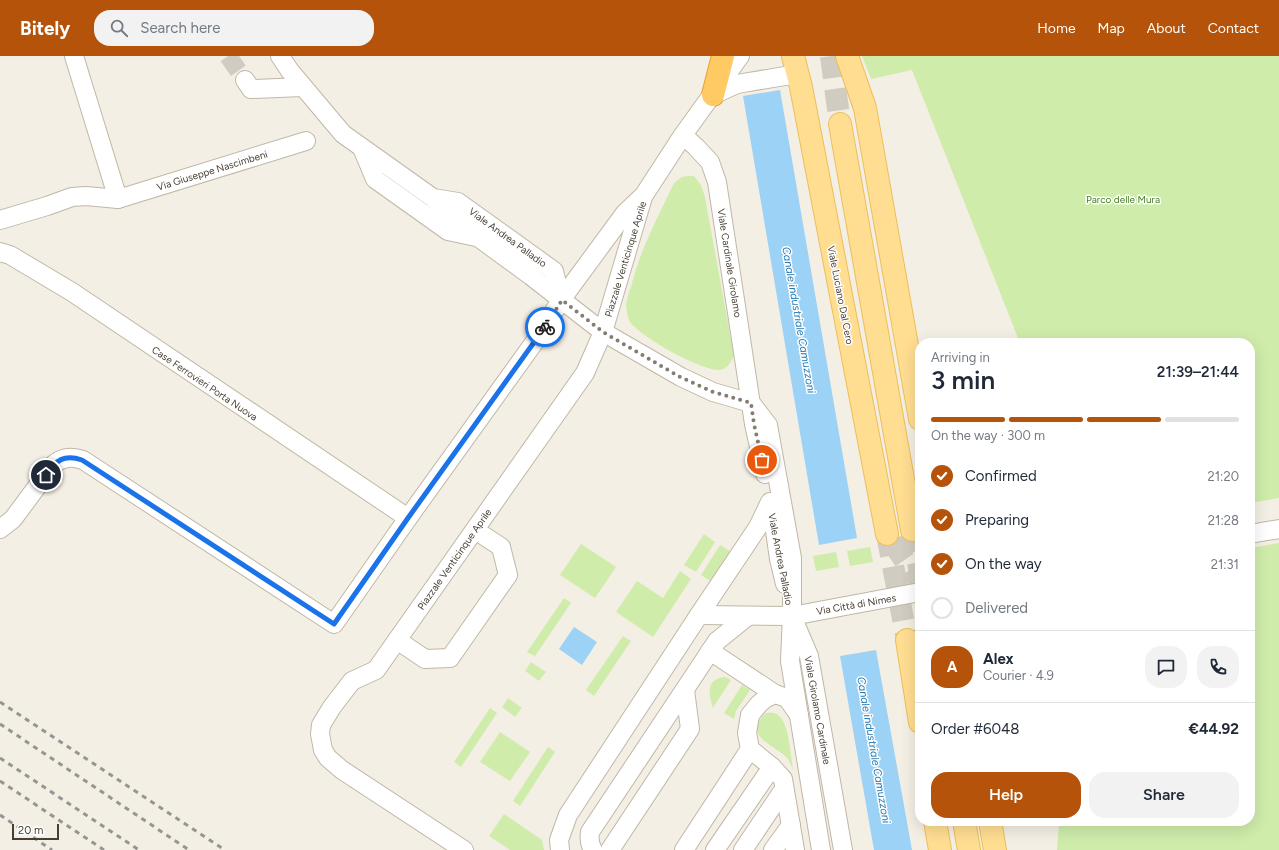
<!DOCTYPE html>
<html lang="en">
<head>
<meta charset="utf-8">
<style>
  body { margin:0; font-family:Figtree,sans-serif; background:#f2f2f3; color:#1f2937; height:100vh; display:flex; flex-direction:column; font-size:15px; white-space:nowrap }
  * { box-sizing:border-box; margin:0 }
  p { font-size:13px; color:#747a83 }
  .icon { flex:none; width:22px; height:22px; fill:none; stroke:currentColor; stroke-width:2; stroke-linecap:round; stroke-linejoin:round }
  .map { position:relative; flex:1; overflow:hidden }
  .drawer { position:absolute; left:915px; top:282px; width:340px; height:488px; display:flex; flex-direction:column; background:#fff; border-radius:16px; box-shadow:0 4px 16px #0002 }
  .drawer>* { flex:none }
  .scale { position:absolute; left:12px; bottom:10px; width:47px; box-sizing:border-box; padding-left:4px; border:2px solid #473f34; border-top:0; font-size:11px; line-height:14px; white-space:nowrap; color:#473f34; -webkit-text-stroke:3px #fff; paint-order:stroke }
  .pin { position:absolute; display:grid; place-items:center; width:34px; height:34px; color:#fff; margin:-17px; border:2px solid #fff; border-radius:50%; box-shadow:0 1px 4px #0007 }
  .courier { position:absolute; display:grid; place-items:center; width:40px; height:40px; margin:-20px; border:3px solid #1a73e8; border-radius:50%; background:#fff; color:#222; box-shadow:0 1px 5px #0007 }
  .headline em { font-style:normal; font-weight:600 }
  .headline div { display:flex; flex-direction:column-reverse }
  .headline { display:flex; align-items:center; justify-content:space-between; height:68px; padding:0 16px }
  h1 { font-size:26px; font-weight:600; line-height:30px }
  .bar { display:grid; grid-template-columns:repeat(4,1fr); gap:6px 4px; align-content:center; height:48px; padding:0 16px }
  .bar i { height:5px; border-radius:3px; background:#e0e1e3 }
  .bar .current { background:#b45309 }
  .bar p { grid-column:span 4 }
  .line { display:flex; align-items:center; gap:10px; padding:0 16px; border-top:1px solid #e0e1e3 }
  .line div { flex:1 }
  .round { display:grid; place-items:center; flex:none; width:42px; height:42px; border-radius:16px; background:#f2f2f3 }
  ol { padding:0 16px; list-style:none }
  li { display:flex; align-items:center; gap:12px; height:44px }
  li p { margin-inline-start:auto }
  li .icon { padding:4px; border-radius:50%; background:#b45309; color:#fff; stroke-width:4 }
  li:last-child { color:#747a83 }
  li i { width:22px; height:22px; border:2px solid #e0e1e3; border-radius:50% }
  .primary-button { display:flex; gap:8px; margin-top:auto; padding:8px 16px }
  .primary-button a { flex:1; height:46px; border-radius:16px; background:#b45309; color:#fff; font-size:16px; font-weight:600; line-height:46px; text-align:center }
  .primary-button a+a { background:#f2f2f3; color:#1f2937 }
  header { display:flex; align-items:center; gap:24px; box-sizing:border-box; height:56px; padding:0 20px; background:#b45309; color:#fff }
  header strong { font-size:19px }
  nav { display:flex; gap:22px; margin-inline-start:auto; font-size:14px }
  .search { width:280px; height:36px; background:#f2f2f3; display:flex; align-items:center; gap:10px; box-sizing:border-box; padding:0 14px; border-radius:16px; color:#747a83; font-size:15px }
  .map>svg:first-child { display:block }
  .green { fill:#cfecaa }
  .water { fill:#9cd2f6 }
  .lines { fill:none; stroke-linecap:round; stroke-linejoin:round }
  .minor-tunnel { stroke:#d1ccc2; stroke-width:18; stroke-dasharray:18 9; stroke-linecap:butt }
  .major-tunnel { stroke:#d1ccc2; stroke-width:22; stroke-dasharray:22 11; stroke-linecap:butt }
  .minor-casing { stroke:#c0b7a6; stroke-width:20 }
  .major-casing { stroke:#edbe59; stroke-width:24 }
  .highway-casing { stroke:#ea9f29; stroke-width:24 }
  .minor { stroke:#fff; stroke-width:18 }
  .major { stroke:#ffde92; stroke-width:22 }
  .highway { stroke:#ffc964; stroke-width:22 }
  .rail { stroke:#959595; stroke-width:3; stroke-dasharray:5 5; stroke-linecap:butt }
  .done { stroke:#847d72; stroke-width:4; stroke-dasharray:0 7.2 }
  .route { stroke:#1a73e8; stroke-width:5 }
  .labels { text-anchor:middle; stroke-width:3; stroke-linejoin:round; paint-order:stroke }
  .street-label { font-size:10px; fill:#473f34; stroke:#fff }
  .park-label { font-size:10px; fill:#467d23; stroke:#fff }
  .water-label { font-size:11px; font-style:italic; fill:#2479b2; stroke:#fff }
</style>
</head>
<body>
<header>
<strong>Bitely</strong>
<div class="search"><svg class="icon" aria-label="search" viewBox="0 0 24 24"><circle cx="10" cy="10" r="6"/><path d="M15 15l6 6"/></svg>Search here</div>
<nav><a>Home</a><a>Map</a><a>About</a><a>Contact</a></nav>
</header>
<div class="map">
<svg width="1279" height="794" viewBox="0 0 1279 794">
  <rect width="100%" height="100%" fill="#f4efe5"/>
  <g class="green">
    <path d="M862 0H1279V442L1250 447V287H1020L912 14 871 23Z"/>
    <path d="M688 120H694L701 129 705 141 734 300C731 306 727 313 720 314 701 315 641 281 630 266 628 262 626 253 626 248 627 243 629 236 631 231 640 194 658 161 674 127L682 121Z"/>
    <path d="M704 478 715 486 696 516 684 509Z"/>
    <path d="M1279 487V794H1057L1059 765H1250V492Z"/>
    <path d="M581 488 616 511 595 542 560 519Z"/>
    <path d="M720 489 731 496 712 526 701 519Z"/>
    <path d="M870 491 873 506 850 510 847 495Z"/>
    <path d="M836 496 839 511 816 515 813 500Z"/>
    <path d="M680 515 691 523 653 581 616 556 637 525 663 542Z"/>
    <path d="M564 542 571 547 535 600 527 596Z"/>
    <path d="M623 580 631 585 594 640 586 634Z"/>
    <path d="M531 606 546 616 539 625 525 615Z"/>
    <path d="M725 621 731 624 713 652C708 637 706 623 725 621Z"/>
    <path d="M742 629 750 634 736 655 734 663 724 657Z"/>
    <path d="M508 642 522 652 515 661 502 651Z"/>
    <path d="M490 652 497 657 461 711 454 706Z"/>
    <path d="M766 657C770 657 774 656 778 659 789 666 791 701 793 714 791 709 789 703 785 700 770 687 743 679 766 657Z"/>
    <path d="M500 676 530 696 510 725 480 706Z"/>
    <path d="M548 691 555 696 520 750 513 745Z"/>
    <path d="M504 758 542 784 544 794H510L489 780Z"/>
  </g>
  <g class="water">
    <path d="M780 34 857 482 819 489 743 40Z"/>
    <path d="M574 571 597 586 582 609 559 593Z"/>
    <path d="M876 594 912 794H874L840 600Z"/>
  </g>
  <g class="lines">
    <path class="minor-tunnel" d="M228 0 245 24"/>
    <g class="major-tunnel">
      <path d="M831 0 840 68"/>
      <path d="M912 474 920 517"/>
      <path d="M887 478 907 584"/>
      <path d="M892 486 920 526"/>
    </g>
    <g class="minor-casing">
      <g id="minor">
        <path d="M74 0 118 143"/>
        <path d="M280 0 290 15 343 78 433 142 479 182 531 220 603 276 681 321 713 336 751 347 768 369 792 502V560L790 605 821 794"/>
        <path d="M245 24 251 33 303 31"/>
        <path d="M713 39 737 28 797 18"/>
        <path d="M683 79 696 91 710 106 717 126 754 368 765 418"/>
        <path d="M362 92 375 123 448 175 476 181"/>
        <path d="M433 142 458 146 554 215 561 244"/>
        <path d="M0 164 47 150 72 141 86 140 118 143 306 85"/>
        <path d="M0 196 10 199 72 236 408 462"/>
        <path d="M773 461 779 503 785 528"/>
        <path d="M0 473 13 463 53 409C62 401 71 400 83 404L334 568 408 462 536 284 561 244 625 157 644 139 683 79 740 0"/>
        <path d="M1250 478 1279 473"/>
        <path d="M699 559 792 560 920 536"/>
        <path d="M794 565 809 600 843 794"/>
        <path d="M397 584 425 603 450 602 508 519 501 491 475 474"/>
        <path d="M710 595 775 638"/>
        <path d="M464 794 342 714 328 702 323 694 320 678 321 669 332 651 352 625 376 614 585 317 603 276 643 141"/>
        <path d="M560 794 559 784 568 759 699 559 758 471 770 446"/>
        <path d="M593 794C589 788 589 783 590 776L717 585 748 560"/>
        <path d="M610 794 690 673 685 634"/>
        <path d="M684 794 750 693"/>
        <path d="M715 794 772 711"/>
        <path d="M743 794 784 733"/>
        <path d="M773 794 791 769"/>
        <path d="M795 794 783 723 772 711 750 693 747 677 750 659 759 648 766 642 775 638 787 642 799 659"/>
      </g>
    </g>
    <g class="major-casing">
      <g id="major">
        <path d="M793 0 801 31 887 478"/>
        <path d="M847 0 865 52 920 363"/>
        <path d="M840 68 912 474"/>
        <path d="M907 584 920 666"/>
        <path d="M935 765 940 794"/>
        <path d="M964 765 969 794"/>
        <path d="M990 765 995 794"/>
      </g>
    </g>
    <g class="highway-casing">
      <path id="highway" d="M713 39 723 0"/>
    </g>
    <use href="#minor" class="minor"/>
    <use href="#major" class="major"/>
    <use href="#highway" class="highway"/>
    <g class="rail">
      <path d="M0 646 225 794"/>
      <path d="M0 668 189 794"/>
      <path d="M0 702 139 794"/>
      <path d="M0 725 104 794"/>
      <path d="M0 759 52 794"/>
    </g>
  </g>
  <g class="lines">
    <path class="done" d="M545 271 562 244 603 276 680 321 713 336 751 347 754 368 762 404"/>
    <path class="route" d="M46 419C56 404 64 398 82 404L334 568 408 462 545 271"/>
  </g>
  <g class="labels">
    <g class="street-label">
      <text transform="translate(212 114) rotate(-17)" y="4">Via Giuseppe Nascimbeni</text>
      <text transform="translate(508 181) rotate(36)" y="4">Viale Andrea Palladio</text>
      <text transform="translate(625 203) rotate(-73)" y="4">Piazzale Venticinque Aprile</text>
      <text transform="translate(730 207) rotate(81)" y="4">Viale Cardinale Girolamo</text>
      <text transform="translate(841 239) rotate(79)" y="4">Viale Luciano Dal Cero</text>
      <text transform="translate(205 327) rotate(34)" y="4">Case Ferrovieri Porta Nuova</text>
      <text transform="translate(454 503) rotate(-55)" y="4">Piazzale Venticinque Aprile</text>
      <text transform="translate(781 503) rotate(79)" y="4">Viale Andrea Palladio</text>
      <text transform="translate(856 548) rotate(-10)" y="4">Via Città di Nimes</text>
      <text transform="translate(818 654) rotate(80)" y="4">Viale Girolamo Cardinale</text>
    </g>
    <g class="park-label">
      <text x="1123" y="147">Parco delle Mura</text>
    </g>
    <g class="water-label">
      <text transform="translate(799 264) rotate(80)" y="4">Canale industriale Camuzzoni</text>
      <text transform="translate(874 694) rotate(80)" y="4">Canale industriale Camuzzoni</text>
    </g>
  </g>
</svg>
<div class="scale">20 m</div>
<div class="pin" style="left:762px;top:404px;background:#ea580c"><svg class="icon" aria-label="bag" viewBox="0 0 24 24"><path d="M5 8h14l-1 12H6zM9 8a3 3 0 0 1 6 0"/></svg></div>
<div class="pin" style="left:46px;top:419px;background:#1f2937"><svg class="icon" aria-label="home" viewBox="0 0 24 24"><path d="M3 11l9-7 9 7M6 9v11h12V9"/></svg></div>
<div class="courier" style="left:545px;top:271px"><svg class="icon" aria-label="bike" viewBox="0 0 24 24"><circle cx="6" cy="16" r="4"/><circle cx="18" cy="16" r="4"/><path d="M6 16l4-8h5l3 8M10 8l3 8H6M13 5h3"/></svg></div>
<section class="drawer">
<div class="headline"><div><h1>3 min</h1><p>Arriving in</p></div><em>21:39–21:44</em></div>
<div class="bar"><i class="current"></i><i class="current"></i><i class="current"></i><i></i><p>On the way · 300 m</p></div>
<ol>
<li><svg class="icon" aria-label="check" viewBox="0 0 24 24"><path d="M5 12l5 5 9-10"/></svg>Confirmed<p>21:20</p></li>
<li><svg class="icon" aria-label="check" viewBox="0 0 24 24"><path d="M5 12l5 5 9-10"/></svg>Preparing<p>21:28</p></li>
<li><svg class="icon" aria-label="check" viewBox="0 0 24 24"><path d="M5 12l5 5 9-10"/></svg>On the way<p>21:31</p></li>
<li><i></i>Delivered</li>
</ol>
<div class="line" style="height:72px"><b class="round" style="background:#b45309;color:#fff">A</b><div><b>Alex</b><p>Courier · 4.9</p></div><a class="round"><svg class="icon" aria-label="chat" viewBox="0 0 24 24"><path d="M4 5h16v11H9l-5 4z"/></svg></a><a class="round"><svg class="icon" aria-label="phone" viewBox="0 0 24 24"><path d="M5 4h4l2 5-3 2q2 4 5 5l2-3 5 2v4C11 20 4 13 5 4z"/></svg></a></div>
<div class="line" style="height:52px"><div>Order #6048</div><b>€44.92</b></div>
<div class="primary-button"><a>Help</a><a>Share</a></div>
</section>
</div>
</body>
</html>
